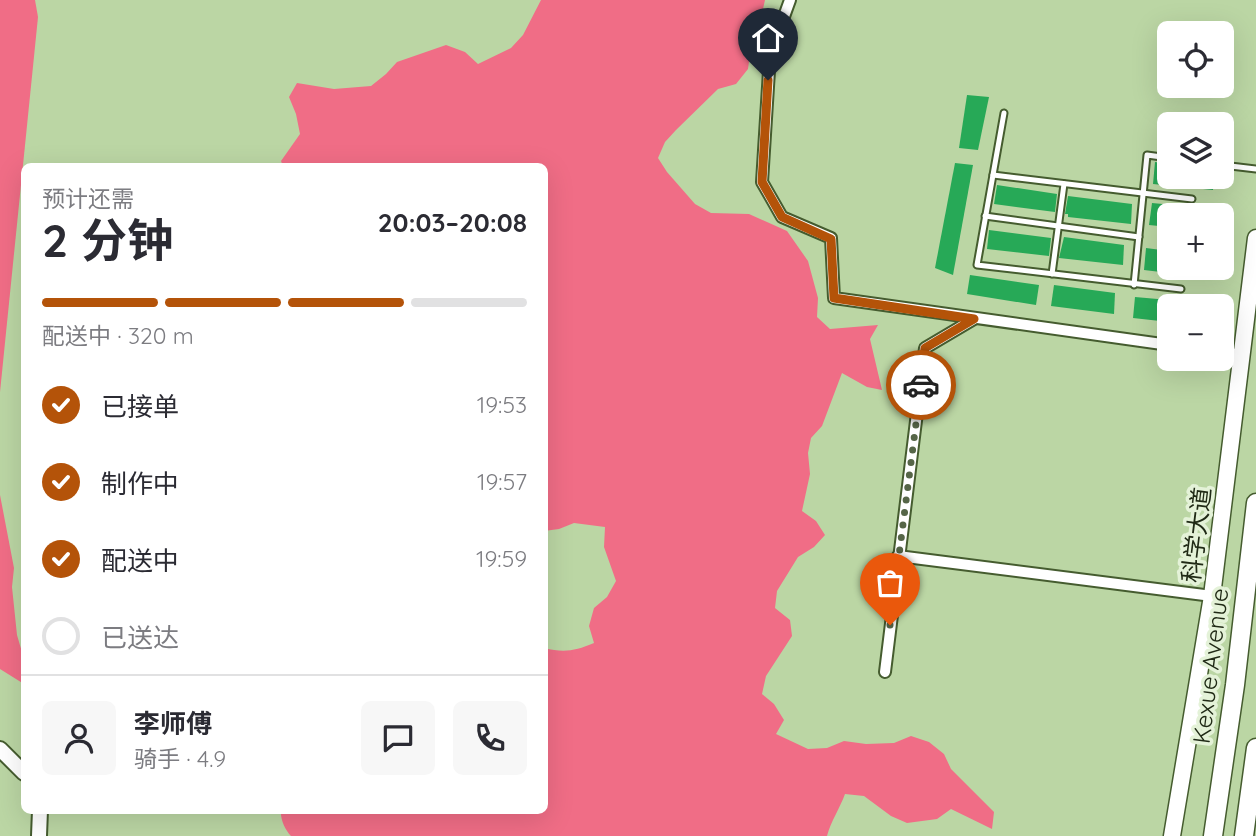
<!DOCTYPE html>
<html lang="zh">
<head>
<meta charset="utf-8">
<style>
  body { margin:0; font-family:Quicksand,"Noto Sans SC",sans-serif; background:#f7f7f7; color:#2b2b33; height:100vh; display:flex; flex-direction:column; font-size:26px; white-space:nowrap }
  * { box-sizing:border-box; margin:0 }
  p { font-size:23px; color:#7c7c81 }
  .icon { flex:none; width:38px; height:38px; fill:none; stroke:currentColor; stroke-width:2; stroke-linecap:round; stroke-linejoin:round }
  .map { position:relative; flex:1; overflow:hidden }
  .details { position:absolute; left:21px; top:163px; width:527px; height:651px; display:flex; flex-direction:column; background:#fff; border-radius:10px; box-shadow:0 7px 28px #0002 }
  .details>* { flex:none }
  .buttons { position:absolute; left:1157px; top:21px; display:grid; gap:14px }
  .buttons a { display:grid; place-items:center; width:77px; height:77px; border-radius:10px; background:#fff; box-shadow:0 7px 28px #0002; font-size:35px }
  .pin { position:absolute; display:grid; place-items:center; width:60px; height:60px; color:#fff; margin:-72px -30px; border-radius:50% 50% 50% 0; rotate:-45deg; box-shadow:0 0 7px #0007 }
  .pin .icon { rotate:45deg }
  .courier { position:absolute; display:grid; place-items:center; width:70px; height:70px; margin:-35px; border:5px solid #b45309; border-radius:50%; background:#fff; color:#222; box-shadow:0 2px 9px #0007 }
  .summary em { font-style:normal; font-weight:700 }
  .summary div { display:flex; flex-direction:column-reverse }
  .summary { display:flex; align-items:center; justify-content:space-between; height:119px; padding:0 21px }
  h1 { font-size:46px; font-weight:700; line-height:52px }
  .bar { display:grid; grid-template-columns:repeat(4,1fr); gap:10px 7px; align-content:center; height:84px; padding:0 21px }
  .bar i { height:9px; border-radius:5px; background:#e1e1e2 }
  .bar .current { background:#b45309 }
  .bar p { grid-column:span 4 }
  .line { display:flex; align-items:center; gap:18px; padding:0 21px; border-top:2px solid #e1e1e2 }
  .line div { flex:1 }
  .round { display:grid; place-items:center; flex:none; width:74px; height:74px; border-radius:10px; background:#f7f7f7 }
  ol { padding:0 21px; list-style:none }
  li { display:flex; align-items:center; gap:21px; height:77px }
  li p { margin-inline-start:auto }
  li .icon { padding:7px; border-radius:50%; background:#b45309; color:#fff; stroke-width:4 }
  li:last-child { color:#7c7c81 }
  li i { width:38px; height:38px; border:4px solid #e1e1e2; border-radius:50% }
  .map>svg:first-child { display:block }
  .forest { fill:#f06d86 }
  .building { fill:#27a957 }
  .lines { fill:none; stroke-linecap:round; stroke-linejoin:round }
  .service-casing { stroke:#455c2f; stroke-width:9 }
  .minor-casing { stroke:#455c2f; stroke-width:14 }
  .tertiary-casing { stroke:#455c2f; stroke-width:18 }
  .secondary-casing { stroke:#455c2f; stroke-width:19 }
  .trunk-casing { stroke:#455c2f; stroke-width:21 }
  .service { stroke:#fff; stroke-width:5 }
  .minor { stroke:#fff; stroke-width:10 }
  .tertiary { stroke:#fff; stroke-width:14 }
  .secondary { stroke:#fff; stroke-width:16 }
  .trunk { stroke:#fff; stroke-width:18 }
  .done { stroke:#566648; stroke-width:7; stroke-dasharray:0 12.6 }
  .route { stroke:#b45309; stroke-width:9 }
  .labels { text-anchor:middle; stroke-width:7; stroke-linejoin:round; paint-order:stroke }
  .street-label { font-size:24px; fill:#202a16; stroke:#e4f2d8 }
</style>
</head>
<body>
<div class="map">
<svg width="1256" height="836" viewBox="0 0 1256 836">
  <rect width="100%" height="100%" fill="#bbd6a4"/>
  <g class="forest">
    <path d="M0 0H35L38 17 0 392Z"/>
    <path d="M541 0H765L758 31 751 47 748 69 736 84 718 89 676 130 665 142 658 158 667 172 695 204 711 213 749 214 787 231 808 261 818 298 817 317 830 329 878 325 870 339 882 390 867 387 842 373 822 426 811 438 808 453 810 474 802 511 816 521 825 535 814 547 798 557 777 591 775 608 790 620 792 636 766 676 762 694 774 704 784 720 776 734 808 749 827 748 844 741 866 744 894 743 911 736 929 742 944 754 951 769 994 812 992 829 951 809 937 819 907 823 891 816 864 796 845 794C840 808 831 821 827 836H291C285 830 280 819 281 810H544V648C564 653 575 651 594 643L589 626 594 608 607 597 616 581 604 547 605 527 574 523 559 529 544 531V166H283L281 161 300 134 296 114 289 97 297 83 334 89 371 86 386 74 397 62 446 45 465 52 478 64 511 48 523 35Z"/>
    <path d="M0 495 14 568 12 587 17 635 24 659V684L0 669Z"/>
  </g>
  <g class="building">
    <path d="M967 95 989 97 978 150 959 148Z"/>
    <path d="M1155 162 1169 164V177H1214L1213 190 1153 184Z"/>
    <path d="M955 163 973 165 953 275 935 268Z"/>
    <path d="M997 185 1057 194 1055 212 994 204Z"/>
    <path d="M1068 196 1132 204 1131 224 1068 217V214H1065Z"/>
    <path d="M1152 203 1215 209V215H1169V227L1149 225Z"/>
    <path d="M989 230 1051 238 1049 256 987 249Z"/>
    <path d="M1064 237 1124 245 1123 265 1059 258Z"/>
    <path d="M1146 248 1169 251V273L1144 270Z"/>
    <path d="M1180 268H1205L1204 276 1180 274Z"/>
    <path d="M970 275 1039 285 1036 305 967 294Z"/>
    <path d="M1054 285 1115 293 1114 314 1051 306Z"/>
    <path d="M1135 297 1169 300V322L1133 318Z"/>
  </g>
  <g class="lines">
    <g class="service-casing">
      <g id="service">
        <path d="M1004 113 977 265 1181 289"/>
        <path d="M1222 165 1256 169"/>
        <path d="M993 175 1192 199"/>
        <path d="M985 216 1139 237"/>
        <path d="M1052 274 1064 184"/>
        <path d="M1134 285 1147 155 1169 158"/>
      </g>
    </g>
    <g class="minor-casing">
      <g id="minor">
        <path d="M790 0 770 55 762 182 782 217 831 238 834 298 1169 345"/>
        <path d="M1222 352 1242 355"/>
        <path d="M898 556 1212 596"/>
        <path d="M885 672 925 348 974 319"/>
      </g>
    </g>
    <g class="tertiary-casing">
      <g id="tertiary">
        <path d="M0 749 24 773"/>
        <path d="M39 836 40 810"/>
      </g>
    </g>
    <g class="secondary-casing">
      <path id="secondary" d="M1172 836 1212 596 1256 238"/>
    </g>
    <g class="trunk-casing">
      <g id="trunk">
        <path d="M1213 836 1235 685 1256 503"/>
        <path d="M1244 836 1256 748"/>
      </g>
    </g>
    <use href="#service" class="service"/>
    <use href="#minor" class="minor"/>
    <use href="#tertiary" class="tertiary"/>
    <use href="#secondary" class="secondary"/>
    <use href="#trunk" class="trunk"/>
  </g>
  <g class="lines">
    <path class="done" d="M890 625 921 385"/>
    <path class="route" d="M768 80 762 182 782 217 831 239 834 298 974 319 925 348 921 385"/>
  </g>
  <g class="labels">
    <g class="street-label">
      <text transform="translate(1197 535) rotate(-83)" y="8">科学大道</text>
      <text transform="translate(1211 666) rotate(-83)" y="8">Kexue Avenue</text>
    </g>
  </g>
</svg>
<div class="buttons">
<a><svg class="icon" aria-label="locate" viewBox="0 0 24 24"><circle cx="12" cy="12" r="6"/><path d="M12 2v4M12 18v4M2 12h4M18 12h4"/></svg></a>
<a><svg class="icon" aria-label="layers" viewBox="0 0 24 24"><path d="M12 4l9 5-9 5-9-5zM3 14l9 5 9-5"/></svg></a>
<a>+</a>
<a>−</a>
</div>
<div class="pin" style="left:890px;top:625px;background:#ea580c"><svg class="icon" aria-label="bag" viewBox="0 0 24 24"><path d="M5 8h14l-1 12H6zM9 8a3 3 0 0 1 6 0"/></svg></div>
<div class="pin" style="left:768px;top:80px;background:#1f2937"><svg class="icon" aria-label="home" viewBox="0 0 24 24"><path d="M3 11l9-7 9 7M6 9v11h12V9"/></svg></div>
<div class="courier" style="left:921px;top:385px"><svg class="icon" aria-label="car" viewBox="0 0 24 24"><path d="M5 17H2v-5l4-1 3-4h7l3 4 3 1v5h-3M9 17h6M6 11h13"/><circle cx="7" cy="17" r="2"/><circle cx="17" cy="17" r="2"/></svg></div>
<section class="details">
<div class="summary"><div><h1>2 分钟</h1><p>预计还需</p></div><em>20:03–20:08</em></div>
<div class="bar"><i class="current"></i><i class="current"></i><i class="current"></i><i></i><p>配送中 · 320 m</p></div>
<ol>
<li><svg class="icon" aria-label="check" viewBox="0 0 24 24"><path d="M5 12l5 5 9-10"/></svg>已接单<p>19:53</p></li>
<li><svg class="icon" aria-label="check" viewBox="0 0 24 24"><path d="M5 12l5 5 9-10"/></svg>制作中<p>19:57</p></li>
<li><svg class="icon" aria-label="check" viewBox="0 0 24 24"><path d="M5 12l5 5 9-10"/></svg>配送中<p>19:59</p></li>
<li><i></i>已送达</li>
</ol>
<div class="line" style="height:126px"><a class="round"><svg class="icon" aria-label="person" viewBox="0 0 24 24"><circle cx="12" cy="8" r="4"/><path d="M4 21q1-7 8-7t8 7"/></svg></a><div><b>李师傅</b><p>骑手 · 4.9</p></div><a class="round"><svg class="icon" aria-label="chat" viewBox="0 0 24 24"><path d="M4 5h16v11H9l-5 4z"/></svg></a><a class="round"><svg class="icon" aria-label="phone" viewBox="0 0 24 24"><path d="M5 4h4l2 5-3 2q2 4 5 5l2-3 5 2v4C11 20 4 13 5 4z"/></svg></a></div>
</section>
</div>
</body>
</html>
